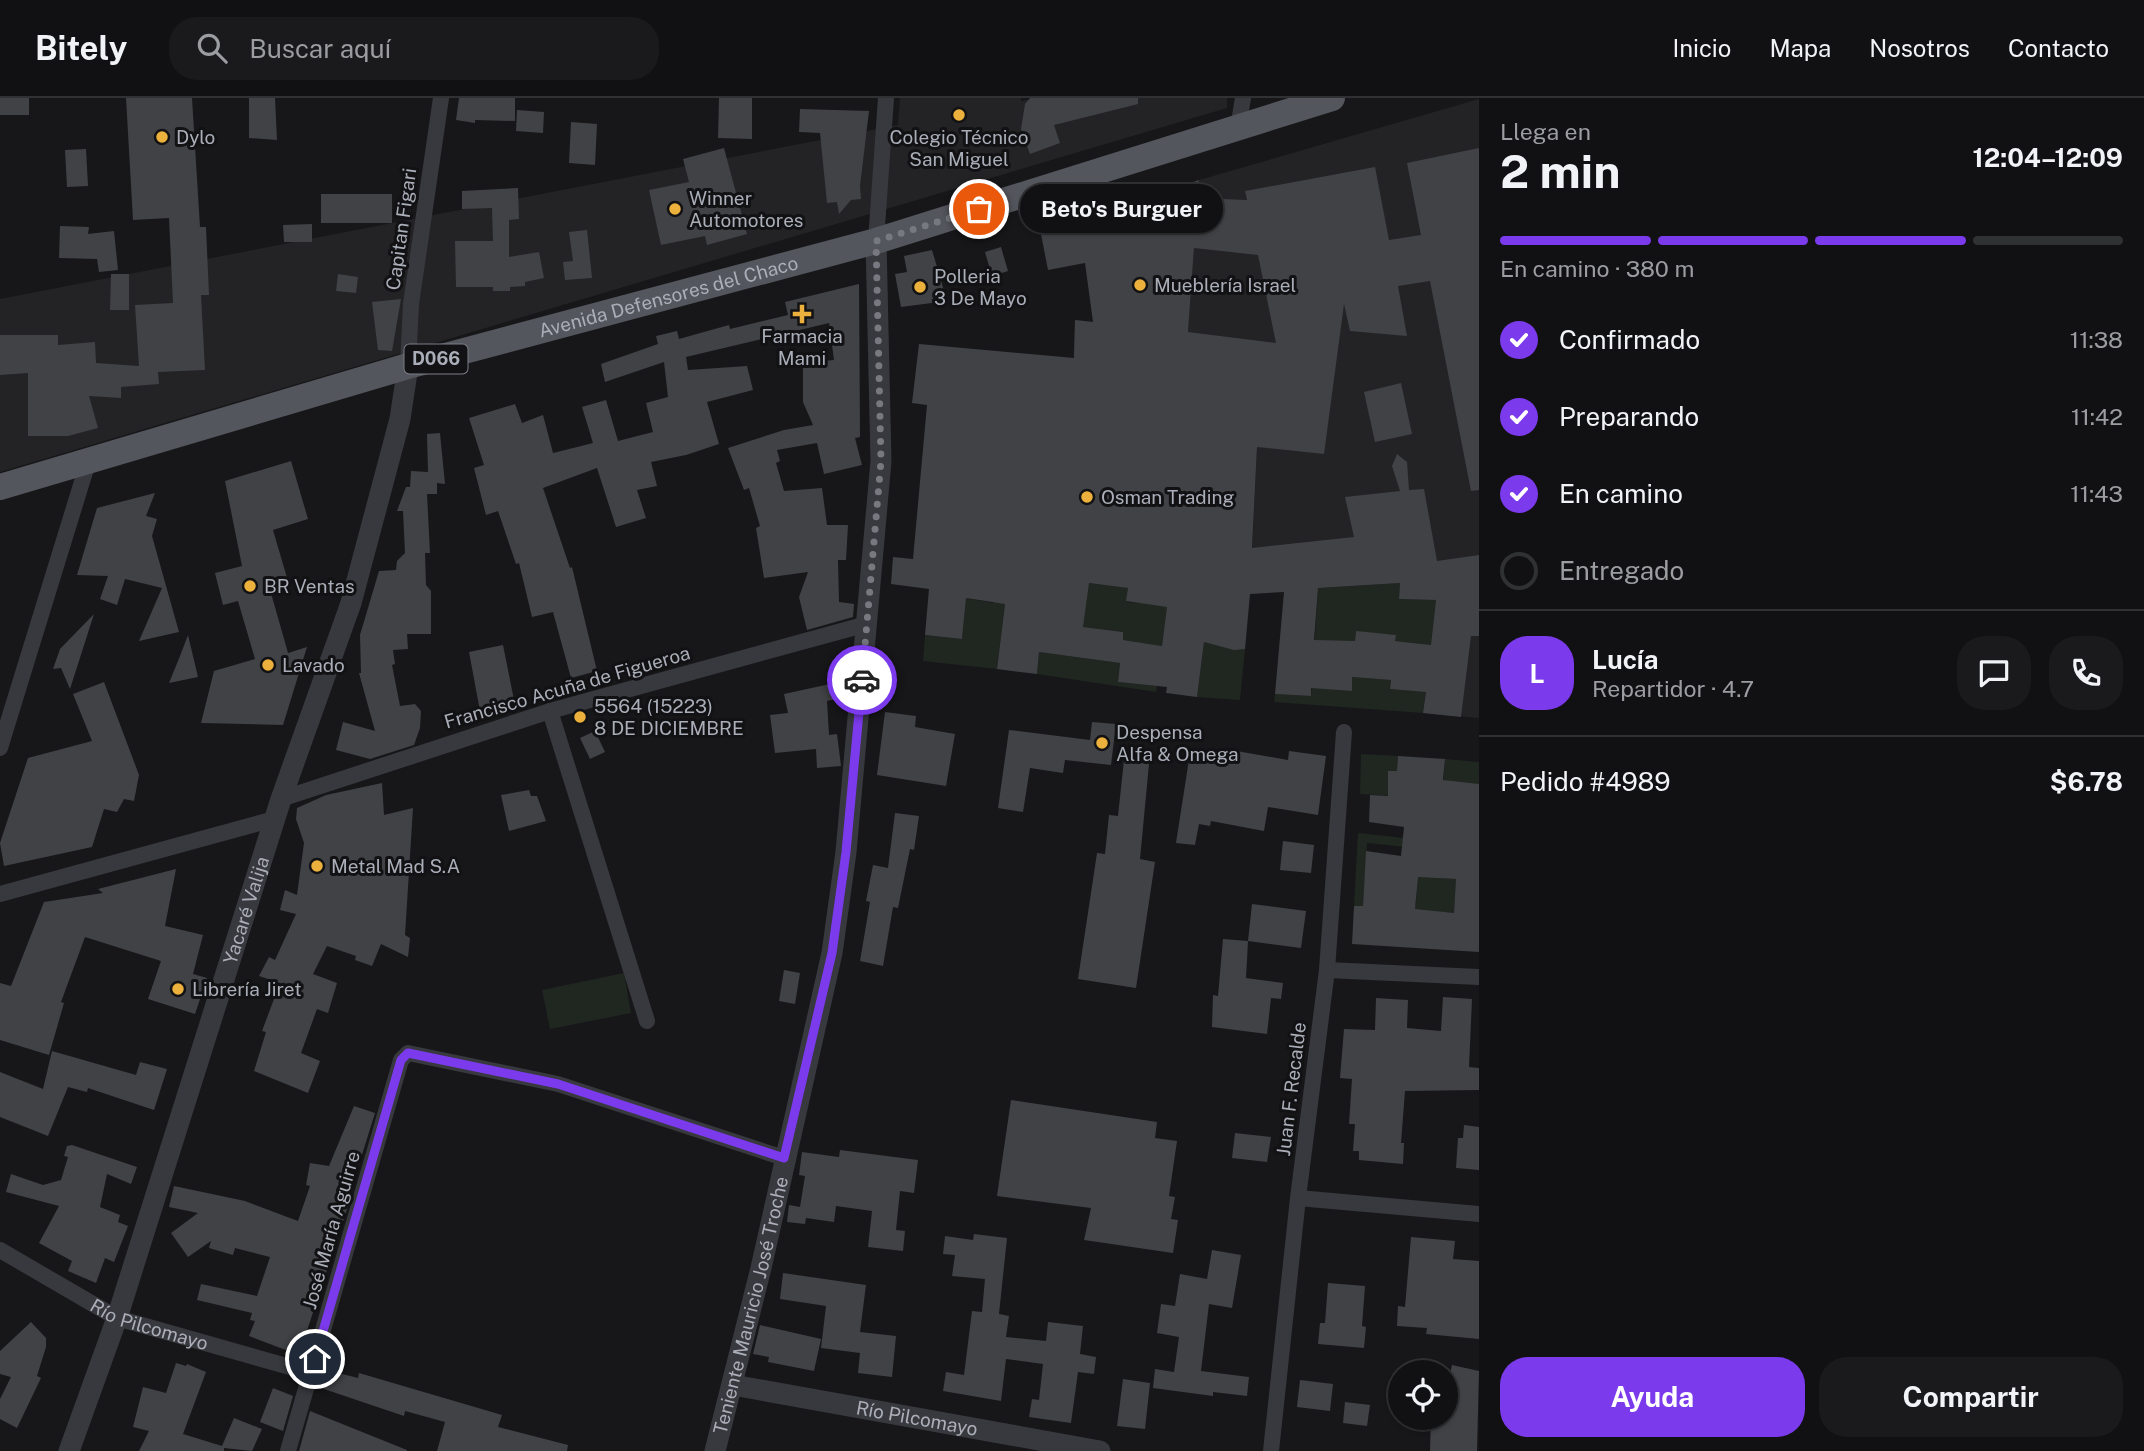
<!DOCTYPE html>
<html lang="es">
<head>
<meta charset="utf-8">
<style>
  body { margin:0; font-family:"Public Sans",sans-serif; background:#1a1a1c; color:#f1f3f6; height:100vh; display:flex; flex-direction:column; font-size:26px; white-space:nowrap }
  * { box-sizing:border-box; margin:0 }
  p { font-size:23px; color:#9c9da0 }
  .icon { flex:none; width:38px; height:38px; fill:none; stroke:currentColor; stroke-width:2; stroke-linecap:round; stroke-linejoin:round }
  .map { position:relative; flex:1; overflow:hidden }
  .sheet { display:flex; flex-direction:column; background:#111113; width:665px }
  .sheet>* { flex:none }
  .controls { position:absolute; left:1388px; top:1262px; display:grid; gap:14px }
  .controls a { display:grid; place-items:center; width:70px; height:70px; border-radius:50%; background:#111113; box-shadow:0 2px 5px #0004,0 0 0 2px #303133; font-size:35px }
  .pin { position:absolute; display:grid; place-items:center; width:60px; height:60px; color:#fff; margin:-30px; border:4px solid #fff; border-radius:50%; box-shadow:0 2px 7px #0007 }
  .courier { position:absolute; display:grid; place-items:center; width:70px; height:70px; margin:-35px; border:5px solid #7c3aed; border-radius:50%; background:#fff; color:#222; box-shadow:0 2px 9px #0007 }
  .bubble { position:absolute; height:49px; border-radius:24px; background:#111113; box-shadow:0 2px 5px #0004,0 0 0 2px #303133; font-size:23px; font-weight:700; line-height:49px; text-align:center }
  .head em { font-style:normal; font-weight:700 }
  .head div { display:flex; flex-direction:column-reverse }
  .head { display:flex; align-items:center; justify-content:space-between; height:119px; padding:0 21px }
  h1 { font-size:46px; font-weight:700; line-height:52px }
  .bar { display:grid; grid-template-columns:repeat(4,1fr); gap:10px 7px; align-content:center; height:84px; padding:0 21px }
  .bar i { height:9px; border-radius:5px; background:#303133 }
  .bar .current { background:#7c3aed }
  .bar p { grid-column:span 4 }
  .line { display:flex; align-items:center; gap:18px; padding:0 21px; border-top:2px solid #303133 }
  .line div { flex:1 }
  .round { display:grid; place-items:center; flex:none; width:74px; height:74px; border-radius:28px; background:#1a1a1c }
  ol { padding:0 21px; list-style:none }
  li { display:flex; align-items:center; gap:21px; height:77px }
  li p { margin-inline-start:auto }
  li .icon { padding:7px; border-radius:50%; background:#7c3aed; color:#fff; stroke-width:4 }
  li:last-child { color:#9c9da0 }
  li i { width:38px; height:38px; border:4px solid #303133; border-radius:50% }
  .primary-button { display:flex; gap:14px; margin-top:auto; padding:14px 21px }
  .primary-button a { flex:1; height:80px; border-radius:28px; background:#7c3aed; color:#fff; font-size:28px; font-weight:700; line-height:80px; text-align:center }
  .primary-button a+a { background:#1a1a1c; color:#f1f3f6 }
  header { display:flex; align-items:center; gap:42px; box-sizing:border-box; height:98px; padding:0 35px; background:#111113; border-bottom:2px solid #303133 }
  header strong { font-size:33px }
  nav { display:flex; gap:38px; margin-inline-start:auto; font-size:24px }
  .search { width:490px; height:63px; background:#1a1a1c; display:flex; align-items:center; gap:18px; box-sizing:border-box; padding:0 24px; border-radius:28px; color:#9c9da0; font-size:26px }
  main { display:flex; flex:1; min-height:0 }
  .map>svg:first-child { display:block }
  .built { fill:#232326 }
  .green { fill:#1f2720; fill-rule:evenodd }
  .building { fill:#414246; fill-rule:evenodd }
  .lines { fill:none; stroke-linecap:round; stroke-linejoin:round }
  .minor { stroke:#38393e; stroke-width:16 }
  .tertiary { stroke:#38393e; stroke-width:21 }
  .primary { stroke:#54565d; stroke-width:26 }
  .done { stroke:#777980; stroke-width:7; stroke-dasharray:0 12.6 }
  .route { stroke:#7c3aed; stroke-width:9 }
  .poi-dot { fill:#ecb13d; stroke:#121214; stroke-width:2.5 }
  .labels { text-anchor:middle; stroke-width:6; stroke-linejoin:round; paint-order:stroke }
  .shield { fill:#121214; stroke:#7c7f87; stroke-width:2 }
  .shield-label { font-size:18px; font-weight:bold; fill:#aaaeb8 }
  .poi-label { font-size:19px; fill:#aaaeb8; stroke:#121214; text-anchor:start }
  .street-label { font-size:19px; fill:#aaaeb8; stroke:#121214 }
</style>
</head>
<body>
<header>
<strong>Bitely</strong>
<div class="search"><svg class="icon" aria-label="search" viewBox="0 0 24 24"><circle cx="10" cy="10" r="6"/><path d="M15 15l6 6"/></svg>Buscar aquí</div>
<nav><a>Inicio</a><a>Mapa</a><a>Nosotros</a><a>Contacto</a></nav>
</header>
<main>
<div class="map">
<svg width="1479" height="1353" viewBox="0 0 1479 1353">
  <rect width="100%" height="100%" fill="#171719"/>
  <g class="built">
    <path d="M900 0H1021V3L1039 0H1227V10L0 374V201L898 27Z"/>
    <path d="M1479 1V620L1423 615 1438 480 1250 496 1257 349 1071 325 1075 222 1188 233 1199 82Z"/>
  </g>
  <g class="green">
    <path d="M1089 485 1128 490 1127 504 1139 505 1141 492 1168 505 1162 548 1123 542V534L1043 524Z"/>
    <path d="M1400 485 1399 501 1436 502 1423 615 1274 604 1275 596 1311 598 1318 490ZM1356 534 1395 537V543L1423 546 1417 593 1390 591 1391 582 1352 579 1351 593 1319 590 1355 543Z"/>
    <path d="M1006 497 997 571 923 563 925 537 962 541 966 500 993 505Z"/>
    <path d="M1204 544 1245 551 1240 602 1197 599Z"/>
    <path d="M1039 554 1120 565 1118 584 1157 588 1156 594 1037 576Z"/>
    <path d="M1361 656 1398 658 1397 673H1388L1395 698 1360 696Z"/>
    <path d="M1445 661 1479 664V686L1442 703Z"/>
    <path d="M1358 735 1461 746 1438 780 1456 781 1457 770 1454 815 1398 811V806L1416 807 1417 783 1403 781 1425 751 1367 745 1363 809 1354 808Z"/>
    <path d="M624 875 631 915 550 931 542 892Z"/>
  </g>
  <g class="building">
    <rect x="0" y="0" width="29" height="17"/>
    <path d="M126 0H192L200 129H206L209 197H201L205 272 158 274 159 286 121 289V300L89 298 98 330 68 338H28V275L0 277V237H58V247L95 244 96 265 139 268 135 207 173 205 169 120 133 122Z"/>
    <path d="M249 0H275L277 42 249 40Z"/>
    <path d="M459 0H515V23L475 22V25L456 22Z"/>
    <path d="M719 0H752V41L718 40Z"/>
    <path d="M1030 0H1138V6L1054 27 1060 45 1030 56 1021 31 1025 6Z"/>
    <path d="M800 11 869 13 860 88 861 101 851 102 839 116 837 104 827 105 820 35 799 34Z"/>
    <path d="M517 12 544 14 543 35 516 33Z"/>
    <path d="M571 24 597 26 595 67 569 65Z"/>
    <path d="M724 50 747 136 707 147 705 138 661 147 649 92 689 84 683 61Z"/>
    <path d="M1479 50V392L1471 393 1430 183 1398 188 1407 238 1350 233 1344 206 1324 356 1257 349 1252 450 1354 439 1345 399 1400 393 1392 368 1397 356 1407 364 1409 392 1424 391 1437 463 1479 457V538H1471L1461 619 1423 615 1426 594 1390 591 1391 582 1352 579V593L1311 590V598L1275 596 1284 494 1250 496 1245 551 1234 552 1204 544 1197 599 1166 595 1167 589 1118 584 1120 565 1039 554 1037 576 997 571 1005 506 966 500 962 541 925 537 929 491 891 486 893 459 913 461 927 307 912 305 919 246 1074 260 1075 222 1093 224 1085 165 1048 172 1040 131 1079 122 1199 82 1197 100 1247 102 1245 93 1375 69 1389 142 1421 137 1407 65ZM1194 150 1258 157 1276 245 1188 234ZM1089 485 1128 490 1126 503 1167 509 1162 548 1123 542V534L1083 529ZM1400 485 1399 501 1436 502 1431 547 1395 543 1396 537 1356 533 1355 543 1314 542 1318 490Z"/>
    <path d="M86 51 88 88 67 89 65 52Z"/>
    <path d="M518 90 519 121 509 122V159L539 154 544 180 525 184V188L510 189V193H493V189H456L455 143H493L492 110 462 111V93Z"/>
    <rect x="321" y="96" width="71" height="29"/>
    <path d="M312 126V144H284L283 127Z"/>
    <path d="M60 128 89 129 88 136 114 133 118 172 99 174 97 161 59 160Z"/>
    <path d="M587 132 592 180 565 182 563 164 573 163 569 134Z"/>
    <path d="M1001 149 1008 173 992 178 985 154Z"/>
    <path d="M932 152 947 203 901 209 895 176 907 174 904 158Z"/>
    <path d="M111 176H129V212H110Z"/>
    <path d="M338 176 358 179 356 195 336 193Z"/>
    <path d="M859 186 860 339 855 340 862 367 824 376 817 345 777 352 780 363 776 365 784 393 822 390 827 427H848L846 462H838L839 504 854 506 853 519 807 532 799 499 808 474 764 480 756 430 760 428 749 390 744 392 728 350 784 332 813 327 803 304V265L834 262 829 225 686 259 688 272 747 268 753 292 707 304 719 346 686 357 651 364 657 388 637 392 646 420 616 429 597 370 543 390 570 470 572 469 597 573 571 580 553 514 532 519 519 465 516 466 498 413 486 417 474 370 484 367 469 320 515 306 522 325 543 317 553 355 593 345 582 309 606 302 618 343 653 334 646 305 668 299 664 264 605 284 601 266 658 246 656 238 677 233 679 241 729 227 730 231 788 217 785 204Z"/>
    <path d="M401 201 392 253 378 252 372 204Z"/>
    <path d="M1401 285 1412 336 1375 344 1364 294Z"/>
    <path d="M440 335 445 386 437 385V396H427L430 455H425L426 487 431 493V536H407L408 551 393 552 395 566 392 567 400 608 415 606 421 613 420 630 414 647 370 661 336 652 343 624 375 633 359 575H361L360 537 379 473 396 472 397 463 405 455 403 413H397L406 389H410L411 373 428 374 427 336Z"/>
    <path d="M291 363 308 421 273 432 290 490 271 495 288 555 307 549 283 627 201 625 214 573 255 561 238 503 223 507 215 475 242 468 225 383Z"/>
    <path d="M155 395 146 418 157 421 152 438 179 534 139 543 162 490 125 481 117 507 100 501 108 478 77 477 97 410Z"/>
    <path d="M94 516 70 591 61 570 53 571 60 551Z"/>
    <path d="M188 537 198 579 169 585 180 558Z"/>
    <path d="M503 547 514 602 480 613 469 554Z"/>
    <path d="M844 583 845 599 827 603 829 637 837 636 841 668 817 670 816 651 775 655 770 617 788 615 784 596Z"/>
    <path d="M104 584 139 677 134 703 124 701 117 714 104 711 92 749 4 768 0 745 28 660 92 643 73 596Z"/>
    <path d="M885 614 916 618 915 629 955 636 946 688 877 677Z"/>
    <path d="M1092 624 1116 626 1111 667 1065 662 1063 675 1030 670 1023 714 998 710 1009 632 1090 642Z"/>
    <path d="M595 633 605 654 590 661 580 640Z"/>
    <path d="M1198 652 1230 656 1231 652 1288 662 1289 653 1326 658 1318 717 1268 709 1264 733 1211 723 1210 728 1199 726 1195 747 1176 745 1190 655 1197 656Z"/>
    <path d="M1398 658 1445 661 1443 682 1479 686V854L1352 846 1354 808H1363L1366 753 1401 758 1404 729 1369 724 1370 697 1388 698V673H1397ZM1418 779 1456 781 1454 815 1415 811Z"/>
    <path d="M1124 662 1149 666 1140 761 1155 764 1136 890 1078 881 1097 755 1105 756 1109 717 1118 718Z"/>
    <path d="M382 685 384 717 413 710 405 837 410 840 408 859 381 846 372 868 355 862 356 858 327 848 313 876 337 885 328 915 317 911 301 955 320 963 308 995 254 973 266 934 262 933 280 885 259 878 269 859 275 862 296 816 280 812 285 792 297 797 304 745 296 721 297 710 326 697Z"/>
    <path d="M529 692 531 698H537L546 723 509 733 501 697Z"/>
    <path d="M895 715 919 718 914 752 910 751 898 810 893 809 883 868 860 863 870 804 866 803 873 767 888 770Z"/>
    <path d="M1283 743 1314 747 1311 775 1280 772Z"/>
    <path d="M176 771 165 828 203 837 193 876 207 880 195 916 148 901 161 863 85 839 61 904 64 905 49 957 0 942V885L11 888 44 804 103 795 98 791Z"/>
    <path d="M1252 806 1306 813 1301 850 1248 843Z"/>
    <path d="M1223 841 1248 843 1246 880 1283 885 1281 901 1271 900 1267 936 1212 929 1213 897 1218 898Z"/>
    <path d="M784 872 800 875 795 906 779 903Z"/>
    <path d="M1443 899 1472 901 1469 969 1479 970V992L1405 993 1401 1045H1404L1403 1066 1359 1062V1053H1353L1355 1026H1349L1352 981 1340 980 1344 931 1375 932 1376 900 1408 902 1407 930 1441 933Z"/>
    <path d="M52 953 136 977 140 964 167 971 154 1012 88 990 87 994 68 989 48 1038 0 1019V974L43 991Z"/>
    <path d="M1011 1002 1157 1024 1155 1040 1177 1043 1169 1098 1175 1099 1171 1121 1178 1122 1173 1155 1084 1142 1091 1110 997 1098Z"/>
    <path d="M354 1008 375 1015 361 1060 350 1055 340 1105 348 1108 299 1257 249 1238 255 1223 250 1222 252 1215 197 1202 201 1186 257 1198 270 1159 235 1150 233 1157 209 1150 211 1143 188 1159 171 1135 198 1115 169 1109 174 1088 245 1103 298 1123 310 1088 306 1087 310 1065 329 1068Z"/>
    <path d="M1464 1027 1479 1029V1072L1456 1070 1458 1040H1463Z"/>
    <path d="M1235 1035 1271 1039 1267 1064 1232 1060Z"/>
    <path d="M72 1047 137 1069 131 1086 107 1076 100 1109 120 1117 118 1124 128 1128 114 1164 105 1160 96 1185 68 1173 72 1163 39 1145 59 1108 6 1094 11 1076 43 1087 61 1082 68 1059 64 1058 67 1048Z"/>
    <path d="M840 1052 918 1062 914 1095 900 1093 896 1132 905 1133 903 1153 868 1149 872 1113 836 1108 834 1124 806 1120 805 1126 787 1124 789 1107 800 1109 805 1078 799 1077 802 1054 839 1059Z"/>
    <path d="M974 1136 1007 1140 999 1216 1009 1218 1006 1239 1046 1243 1048 1224 1083 1228 1080 1256 1096 1259 1094 1276 1078 1274 1071 1325 1029 1319 1032 1301 1039 1302 1043 1266 1006 1261 1001 1303 943 1293 946 1274 964 1277 972 1213 982 1214 985 1181 952 1178 955 1157 943 1156 945 1138 973 1142Z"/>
    <path d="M1411 1139 1455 1143 1453 1161 1479 1163V1241L1426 1236 1427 1230 1397 1228 1398 1208 1405 1209Z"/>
    <path d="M1212 1152 1241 1157 1232 1210 1209 1206 1201 1273 1249 1279 1247 1298 1213 1294V1298L1153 1290 1155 1271 1174 1274 1179 1239 1157 1235 1161 1206 1175 1208 1180 1176 1207 1181Z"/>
    <path d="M783 1175 866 1187 860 1234 896 1238 892 1279 858 1275 860 1255 821 1250 826 1208 780 1201Z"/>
    <path d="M1328 1185 1365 1188 1362 1228 1366 1229 1364 1250 1318 1246 1320 1225H1325Z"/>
    <path d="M31 1224 46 1240V1249L37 1278 41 1280 17 1330 0 1321V1301L11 1279 0 1276V1253Z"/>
    <path d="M760 1227 821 1241 814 1273 768 1264 769 1259 753 1256Z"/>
    <path d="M176 1265 186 1268 187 1266 206 1274 183 1336 222 1348 234 1320 262 1331 252 1353 224 1350V1353H139L149 1333 133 1329 143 1289 166 1295Z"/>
    <path d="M1452 1267 1479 1273 1477 1353H1430L1431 1320H1446V1294Z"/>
    <path d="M323 1271 358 1280 359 1275 502 1317 498 1329 568 1347 567 1353H437L445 1324 405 1313 404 1318 318 1289Z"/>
    <path d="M1123 1281 1150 1285 1145 1331 1117 1328Z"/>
    <path d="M1300 1282 1333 1286 1330 1313 1297 1309Z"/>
    <path d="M273 1290 293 1298 283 1333 260 1324Z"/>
    <path d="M1345 1304 1370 1307 1367 1328 1343 1325Z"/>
    <path d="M310 1313 407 1352V1353H299Z"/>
  </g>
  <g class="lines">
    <g class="minor">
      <path d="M1238 30 1243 0"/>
      <path d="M876 143 886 0"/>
      <path d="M408 268 411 206 441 0"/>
      <path d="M550 613 647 923"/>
      <path d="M0 650 89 361"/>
      <path d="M281 701 550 613 867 526"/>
      <path d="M0 796 274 721"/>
      <path d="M1327 872 1479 879"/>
      <path d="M1298 1100 1479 1116"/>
      <path id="s1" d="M0 1152 117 1220 311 1275"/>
      <path d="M288 1353 401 962 408 955 558 986 784 1060"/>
      <path d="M1271 1353 1298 1100 1327 872 1344 634"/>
    </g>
    <g class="tertiary">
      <path id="s2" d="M733 1287 1100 1353"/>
      <path id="s3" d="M69 1353 117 1220 281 701 351 505 400 321 408 268"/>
      <path id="s4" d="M715 1353 761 1170 832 855 846 754 881 363 876 143"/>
    </g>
    <path class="primary" id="s5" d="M0 389 408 268 876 143 1332 0"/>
  </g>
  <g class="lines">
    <path class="done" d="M862 582 881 363 876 143 979 111"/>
    <path class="route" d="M315 1261 401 962 408 955 558 986 784 1060 832 855 846 754 862 582"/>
  </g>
  <g class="poi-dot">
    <circle cx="959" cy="17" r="7"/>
    <circle cx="162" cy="39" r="7"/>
    <circle cx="675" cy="111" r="7"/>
    <circle cx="1140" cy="187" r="7"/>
    <circle cx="920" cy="189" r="7"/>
    <path d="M798.5 205.5h7v7h7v7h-7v7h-7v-7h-7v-7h7z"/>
    <circle cx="1087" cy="399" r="7"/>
    <circle cx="250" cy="488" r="7"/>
    <circle cx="268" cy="567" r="7"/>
    <circle cx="580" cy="619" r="7"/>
    <circle cx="1102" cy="645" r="7"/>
    <circle cx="317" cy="768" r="7"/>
    <circle cx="178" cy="891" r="7"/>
  </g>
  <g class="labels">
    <rect class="shield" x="404.5" y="246.5" width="63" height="29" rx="5"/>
    <g class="shield-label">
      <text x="436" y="267">D066</text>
    </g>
    <g class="poi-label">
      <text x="176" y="46">Dylo</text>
      <text x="959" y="46" text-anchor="middle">Colegio Técnico<tspan x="959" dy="22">San Miguel</tspan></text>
      <text x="689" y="107">Winner<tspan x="689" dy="22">Automotores</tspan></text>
      <text x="934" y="185">Polleria<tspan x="934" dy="22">3 De Mayo</tspan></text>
      <text x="1154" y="194">Mueblería Israel</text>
      <text x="802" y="245" text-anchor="middle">Farmacia<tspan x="802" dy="22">Mami</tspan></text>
      <text x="1101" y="406">Osman Trading</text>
      <text x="264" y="495">BR Ventas</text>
      <text x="282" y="574">Lavado</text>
      <text x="594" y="615">5564 (15223)<tspan x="594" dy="22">8 DE DICIEMBRE</tspan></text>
      <text x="1116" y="641">Despensa<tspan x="1116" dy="22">Alfa &amp; Omega</tspan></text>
      <text x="331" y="775">Metal Mad S.A</text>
      <text x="192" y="898">Librería Jiret</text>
    </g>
    <g class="street-label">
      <text transform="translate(401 131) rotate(-82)" y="7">Capitan Figari</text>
      <text dy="7" stroke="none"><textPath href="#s5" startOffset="695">Avenida Defensores del Chaco</textPath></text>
      <text transform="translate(567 589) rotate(-16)" y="7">Francisco Acuña de Figueroa</text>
      <text dy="7" stroke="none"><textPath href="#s3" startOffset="569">Yacaré Valija</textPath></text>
      <text transform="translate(1291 991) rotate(-83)" y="7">Juan F. Recalde</text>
      <text transform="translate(331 1132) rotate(-74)" y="7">José María Aguirre</text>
      <text dy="7" stroke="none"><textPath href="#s4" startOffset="150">Teniente Mauricio José Troche</textPath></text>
      <text dy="7" stroke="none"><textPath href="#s1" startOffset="168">Río Pilcomayo</textPath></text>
      <text dy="7" stroke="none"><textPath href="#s2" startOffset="187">Río Pilcomayo</textPath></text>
    </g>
  </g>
</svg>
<div class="controls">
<a><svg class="icon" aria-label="locate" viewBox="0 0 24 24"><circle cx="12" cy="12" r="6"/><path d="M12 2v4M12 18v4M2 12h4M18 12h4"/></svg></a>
</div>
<div class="pin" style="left:979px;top:111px;background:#ea580c"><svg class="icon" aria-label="bag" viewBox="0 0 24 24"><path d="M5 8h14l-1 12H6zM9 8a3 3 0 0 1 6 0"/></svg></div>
<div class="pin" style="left:315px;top:1261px;background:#1f2937"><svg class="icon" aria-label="home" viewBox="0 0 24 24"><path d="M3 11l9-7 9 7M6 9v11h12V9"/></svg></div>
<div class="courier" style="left:862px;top:582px"><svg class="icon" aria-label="car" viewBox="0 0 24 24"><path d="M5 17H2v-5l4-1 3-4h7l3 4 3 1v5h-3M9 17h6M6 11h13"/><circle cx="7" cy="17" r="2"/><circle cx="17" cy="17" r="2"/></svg></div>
<div class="bubble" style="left:1020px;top:86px;width:203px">Beto's Burguer</div>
</div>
<section class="sheet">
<div class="head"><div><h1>2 min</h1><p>Llega en</p></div><em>12:04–12:09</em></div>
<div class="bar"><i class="current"></i><i class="current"></i><i class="current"></i><i></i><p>En camino · 380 m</p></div>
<ol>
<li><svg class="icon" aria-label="check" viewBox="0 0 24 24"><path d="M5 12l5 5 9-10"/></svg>Confirmado<p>11:38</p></li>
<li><svg class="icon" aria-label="check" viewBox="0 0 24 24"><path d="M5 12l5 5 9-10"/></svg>Preparando<p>11:42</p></li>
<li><svg class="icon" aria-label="check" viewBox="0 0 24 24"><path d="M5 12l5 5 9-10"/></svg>En camino<p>11:43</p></li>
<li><i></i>Entregado</li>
</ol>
<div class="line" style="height:126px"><b class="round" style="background:#7c3aed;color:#fff">L</b><div><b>Lucía</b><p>Repartidor · 4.7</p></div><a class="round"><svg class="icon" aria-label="chat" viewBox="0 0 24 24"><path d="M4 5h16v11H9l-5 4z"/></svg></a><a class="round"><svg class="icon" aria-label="phone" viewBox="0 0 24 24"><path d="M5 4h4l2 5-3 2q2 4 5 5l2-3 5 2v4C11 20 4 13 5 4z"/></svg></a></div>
<div class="line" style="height:91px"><div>Pedido #4989</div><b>$6.78</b></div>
<div class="primary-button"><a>Ayuda</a><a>Compartir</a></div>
</section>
</main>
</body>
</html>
